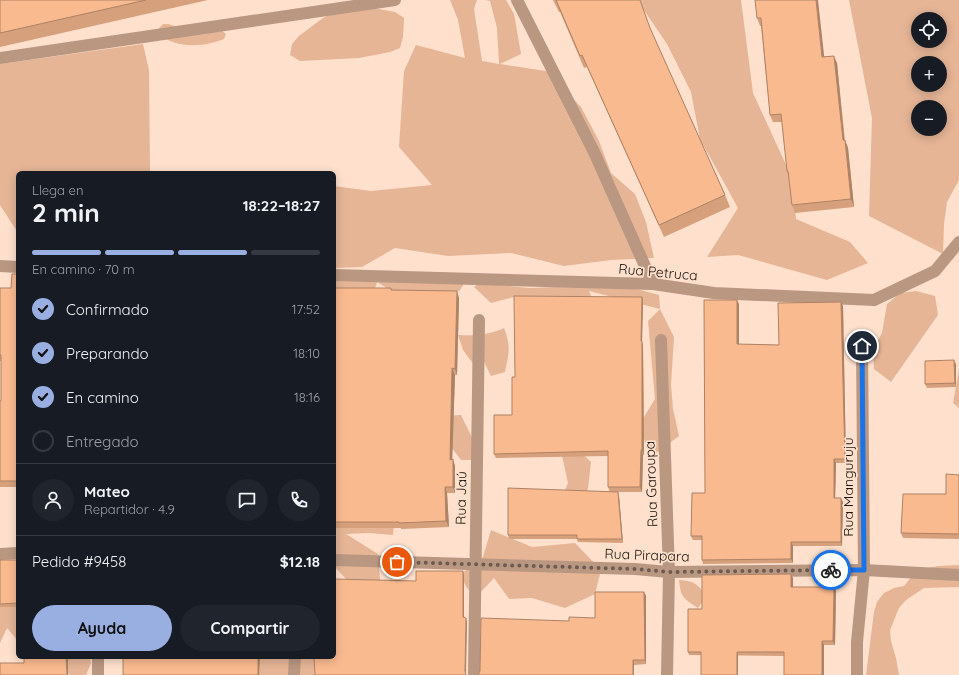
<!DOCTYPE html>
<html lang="es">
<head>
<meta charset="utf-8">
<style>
  body { margin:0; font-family:Quicksand,sans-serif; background:#20242c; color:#f1f3f6; height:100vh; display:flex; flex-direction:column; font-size:15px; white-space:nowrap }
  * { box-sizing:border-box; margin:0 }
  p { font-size:13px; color:#9ea1a6 }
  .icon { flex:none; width:22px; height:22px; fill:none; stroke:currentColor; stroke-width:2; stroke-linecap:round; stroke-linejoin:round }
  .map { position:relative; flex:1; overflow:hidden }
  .details { position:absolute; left:16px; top:171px; width:320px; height:488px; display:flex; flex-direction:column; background:#171b24; border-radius:6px; box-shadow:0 2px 10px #0003 }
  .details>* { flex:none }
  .controls { position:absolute; left:911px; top:12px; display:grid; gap:8px }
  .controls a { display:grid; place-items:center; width:36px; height:36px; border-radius:50%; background:#171b24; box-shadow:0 2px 10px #0003; font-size:20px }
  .pin { position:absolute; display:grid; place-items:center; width:34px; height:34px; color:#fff; margin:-17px; border:2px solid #fff; border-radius:50%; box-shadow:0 1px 4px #0007 }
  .courier { position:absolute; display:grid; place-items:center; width:40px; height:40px; margin:-20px; border:3px solid #1a73e8; border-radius:50%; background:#fff; color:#222; box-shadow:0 1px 5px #0007 }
  .head em { font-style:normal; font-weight:800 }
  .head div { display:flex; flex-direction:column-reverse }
  .head { display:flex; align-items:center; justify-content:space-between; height:68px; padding:0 16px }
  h1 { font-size:26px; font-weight:800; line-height:30px }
  .bar { display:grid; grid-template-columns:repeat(4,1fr); gap:6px 4px; align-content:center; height:48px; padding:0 16px }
  .bar i { height:5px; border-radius:3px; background:#363941 }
  .bar .active { background:#99afe2 }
  .bar p { grid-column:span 4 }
  .line { display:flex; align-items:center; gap:10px; padding:0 16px; border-top:1px solid #363941 }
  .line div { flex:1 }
  .round { display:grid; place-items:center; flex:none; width:42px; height:42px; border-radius:21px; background:#20242c }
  ol { padding:0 16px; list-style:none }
  li { display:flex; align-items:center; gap:12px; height:44px }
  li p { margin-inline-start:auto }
  li .icon { padding:4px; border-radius:50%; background:#99afe2; color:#111; stroke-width:4 }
  li:last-child { color:#9ea1a6 }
  li i { width:22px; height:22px; border:2px solid #363941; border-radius:50% }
  .cta { display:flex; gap:8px; margin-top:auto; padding:8px 16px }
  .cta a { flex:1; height:46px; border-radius:24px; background:#99afe2; color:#111; font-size:16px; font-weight:800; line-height:46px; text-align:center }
  .cta a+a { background:#20242c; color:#f1f3f6 }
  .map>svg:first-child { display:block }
  .green { fill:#e5b596; fill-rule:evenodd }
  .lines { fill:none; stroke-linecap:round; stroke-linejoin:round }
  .minor { stroke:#ba9781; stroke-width:12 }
  .wall { fill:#d6a07c }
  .shaded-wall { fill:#ae8265 }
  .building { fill:#f9ba90; stroke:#ae8265 }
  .done { stroke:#6c5b50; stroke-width:4; stroke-dasharray:0 7.2 }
  .route { stroke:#1a73e8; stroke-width:5 }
  .labels { text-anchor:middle; stroke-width:3.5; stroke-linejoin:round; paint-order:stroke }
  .street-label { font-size:14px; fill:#1d130c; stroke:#fee0cd }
</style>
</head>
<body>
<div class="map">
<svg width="959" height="675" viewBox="0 0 959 675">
  <rect width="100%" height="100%" fill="#fee0cd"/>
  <g class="green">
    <path d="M450 0H477L474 9 482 61 499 64 497 28 490 1 485 0H506L514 14 521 54 500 64 546 71 581 107 599 141 611 173 635 194 646 222 654 258 611 260 564 266 511 253 448 256 395 248 362 267 334 268V186L371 191 432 185 399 147 404 71 416 45 465 58 458 20Z"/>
    <path d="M637 0H741L753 93 792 178 796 219 850 242 868 263 827 280 738 255 707 257 738 208 700 139 691 92 667 44Z"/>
    <path d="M849 0H959V180L947 202 944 224 943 254 869 216 872 118ZM918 19H940V41H918ZM918 63H940V85H918ZM918 107H940V129H918Z"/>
    <path d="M374 8 395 12 404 18 403 37 400 48 390 52 359 58 300 61 290 55 292 44 299 36 323 18 333 13Z"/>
    <path d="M163 24H168L185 29 217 27 226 34 224 39C205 47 175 49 159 34V28Z"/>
    <path d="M143 44 149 70 150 173H18V233L0 205V64Z"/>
    <path d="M346 274 466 281 459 291 395 293 377 282 374 292 334 295V281Z"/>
    <path d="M479 283 529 288 584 286 633 288 659 295 660 309 674 337 671 385 673 409 679 436 655 454 647 447 639 425 655 399 648 321 660 309 589 291 607 335 576 297 518 296 491 303 474 287Z"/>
    <path d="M916 291 935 296 938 315 891 382 874 369 873 350 882 333 887 304 900 293Z"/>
    <path d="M504 328C511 346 509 353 505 372L491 376 482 358 474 365 463 350 458 335C474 336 489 335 504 328Z"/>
    <path d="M959 370V408L953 403Z"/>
    <path d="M461 415 483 460H461L445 439 443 416Z"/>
    <path d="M560 446 575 447 591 462 588 488 577 521 562 497 568 483Z"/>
    <path d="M374 519 394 523 393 535 369 533 346 534 378 554 380 580 370 584 347 580 334 566V522L337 521 365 528Z"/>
    <path d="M491 530 532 547 575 543 601 570 595 594 565 608 532 598 509 599 494 578 476 597 467 588 460 575 483 557Z"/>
    <path d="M959 565V587L924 588 906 600 899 608 890 630 891 641 896 658 899 675H866L874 612 877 602 884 593 894 588 904 586 917 570 938 566Z"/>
    <path d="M679 580C695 581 697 584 707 596L698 608C683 598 681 598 679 580Z"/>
    <path d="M18 603V641L7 628 0 643V605Z"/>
    <path d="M68 657H90L91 663 86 675H70L64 671Z"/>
    <path d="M246 657H330L321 675H258Z"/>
  </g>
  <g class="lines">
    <g class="minor">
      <path d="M517 0 594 152 653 284"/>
      <path d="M0 58 395 0"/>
      <path d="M0 266 18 267"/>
      <path d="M334 275 653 284 714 293 874 300 935 271 959 242"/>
      <path d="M661 340 669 572 667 675"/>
      <path d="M0 554 18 553"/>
      <path d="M334 560 635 569 669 572 864 570 959 575"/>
      <path d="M98 675V657"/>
      <path d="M294 675 295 657"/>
      <path d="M474 675 479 320"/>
      <path d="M857 675V642L864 570 862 346"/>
    </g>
  </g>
  <g class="wall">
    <path d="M0 0H208L0 47Z"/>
    <path d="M553 0H640L650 28 725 195 730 207 664 237 587 67 584 68 560 12H559Z"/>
    <path d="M755 0 824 56 837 63 845 140 848 148 854 207 795 213 792 205 789 177 787 171 782 122H773L770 115 761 26H760L757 18Z"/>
    <path d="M18 274V487H0V401H1V361H0V288H11Z"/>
    <path d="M334 288 391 290 459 298 457 375H455L452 459 455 466V493H447L449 527 401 529V528H334Z"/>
    <path d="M642 297 643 301 642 342 643 345 644 455H643L642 492H610L608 487V456L496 458 494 454 512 415 515 377Z"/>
    <path d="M739 304V344L779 345 843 306 846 463H836L835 498 843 502 842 546H793V563L703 564 702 560V540H693L691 536 705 493Z"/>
    <path d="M956 364V387L927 388 925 384Z"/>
    <path d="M959 475V539L903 538 901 533 946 494Z"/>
    <path d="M618 492 619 496 623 543 578 542 577 539H509L508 535Z"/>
    <rect x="0" y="560" width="18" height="47"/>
    <path d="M793 578V587H834L836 591 835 645H824V675H784V656L689 655 688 652 702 609Z"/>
    <path d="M644 592 646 596V664L634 665V675H478L569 621 595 618Z"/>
  </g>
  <g class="shaded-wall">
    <path d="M816 0H818L825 64 822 57Z"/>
    <path d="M834 56 837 63 845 148 843 140Z"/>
    <path d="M845 140 848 148 854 207 851 199Z"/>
    <path d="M457 291 459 298 457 375 455 369Z"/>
    <path d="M642 297 643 301 642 342 643 345 644 455 642 450 641 341Z"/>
    <path d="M737 300 739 304V348L737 344Z"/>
    <path d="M841 302 843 306 846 463 845 459Z"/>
    <path d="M954 360 956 364V387L955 383Z"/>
    <path d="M452 368 455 375 452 466 450 460Z"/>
    <path d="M641 450 643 455 642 492 640 487Z"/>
    <path d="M453 459 455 466V493L453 487Z"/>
    <path d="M834 459 836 463 835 502 834 498Z"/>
    <path d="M445 487 447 493 449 527 446 521Z"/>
    <path d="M618 492 619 496 623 543 622 539Z"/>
    <path d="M841 498 843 502 842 546 841 542Z"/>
    <path d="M791 542 793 546V563L791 559Z"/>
    <path d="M463 571 464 575V622L463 617Z"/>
    <path d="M791 574 793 578V590L791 587Z"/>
    <path d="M834 587 836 591 835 645 833 641Z"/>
    <path d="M644 592 646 596V664L645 660Z"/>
    <path d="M466 618 467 622 466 675 465 671Z"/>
    <path d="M822 641 824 645V675H822Z"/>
    <path d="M737 652 738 655V675H737Z"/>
    <path d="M66 657H68V675H67Z"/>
    <path d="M258 657H260L259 675H258Z"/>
    <path d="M633 660 634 665V675H633Z"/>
  </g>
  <g class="building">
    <path d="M0 0H146L0 33Z"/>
    <path d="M556 0H640L650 28 725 195 659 225 582 55 580 56Z"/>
    <path d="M755 0H816L822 57 834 56 843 140H845L851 199 792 205 788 171H787L781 114 770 115 761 18H757Z"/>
    <path d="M12 274H18V481H0V401H1V355H0V288H11Z"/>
    <path d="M334 288H391V290L457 291 455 369 452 368 450 460 453 459V487H445L446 521 399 523V522H334Z"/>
    <path d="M514 296 642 297 641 341H642V450H641L640 487H608V451L494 454V415H512V377H515Z"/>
    <path d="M704 300H737V344L779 345 778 303 841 302 845 459H834V498H841V542H791V559L702 560V536H691L692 493H705Z"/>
    <path d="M954 360 955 383 925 384V361Z"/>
    <path d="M946 474 959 475V534L901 533 903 494H946Z"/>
    <path d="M508 488 618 492 622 539H577V535H508Z"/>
    <path d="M0 560H18V603L0 604Z"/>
    <path d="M416 571H463V617L466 618 465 671 466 675H315L314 657H334V579L416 581Z"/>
    <path d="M791 574V587H834L833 641H822V675H784V652H737V675H701V652H688V609H702V575Z"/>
    <path d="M595 592H644L645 660H633V675H478L480 671 481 618 569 621V617L595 618Z"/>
    <path d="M24 657H66L67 675H0V663H24Z"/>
    <rect x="123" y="657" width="135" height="18"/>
  </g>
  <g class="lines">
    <path class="done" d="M397 562 635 569 669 572 831 570"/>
    <path class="route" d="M831 570H864L862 346"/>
  </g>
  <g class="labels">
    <g class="street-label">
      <text transform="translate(658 272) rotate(5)" y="5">Rua Petruca</text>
      <text transform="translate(651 484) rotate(-92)" y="5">Rua Garoupa</text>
      <text transform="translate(848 487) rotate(-90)" y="5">Rua Manguruju</text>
      <text transform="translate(461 498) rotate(-89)" y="5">Rua Jaú</text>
      <text transform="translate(647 555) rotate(2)" y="5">Rua Pirapara</text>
    </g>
  </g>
</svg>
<div class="controls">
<a><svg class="icon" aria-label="locate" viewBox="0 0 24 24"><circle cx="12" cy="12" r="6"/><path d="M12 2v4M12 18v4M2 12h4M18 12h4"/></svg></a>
<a>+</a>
<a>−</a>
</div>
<div class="pin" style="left:397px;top:562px;background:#ea580c"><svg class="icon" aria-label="bag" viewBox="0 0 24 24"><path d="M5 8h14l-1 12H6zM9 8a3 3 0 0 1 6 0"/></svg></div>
<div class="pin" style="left:862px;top:346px;background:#1f2937"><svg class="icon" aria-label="home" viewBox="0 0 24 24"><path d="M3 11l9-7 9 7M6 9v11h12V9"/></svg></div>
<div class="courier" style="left:831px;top:570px"><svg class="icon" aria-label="bike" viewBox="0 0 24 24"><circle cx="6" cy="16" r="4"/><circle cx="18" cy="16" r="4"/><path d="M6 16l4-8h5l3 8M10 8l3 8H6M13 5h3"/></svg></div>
<section class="details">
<div class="head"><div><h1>2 min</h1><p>Llega en</p></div><em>18:22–18:27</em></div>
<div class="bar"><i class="active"></i><i class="active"></i><i class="active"></i><i></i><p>En camino · 70 m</p></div>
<ol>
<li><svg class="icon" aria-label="check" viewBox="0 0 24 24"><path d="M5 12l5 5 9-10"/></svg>Confirmado<p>17:52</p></li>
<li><svg class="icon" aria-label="check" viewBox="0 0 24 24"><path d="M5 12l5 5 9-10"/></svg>Preparando<p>18:10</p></li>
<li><svg class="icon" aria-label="check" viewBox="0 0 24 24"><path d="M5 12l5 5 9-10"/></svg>En camino<p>18:16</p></li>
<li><i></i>Entregado</li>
</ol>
<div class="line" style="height:72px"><a class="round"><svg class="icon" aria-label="person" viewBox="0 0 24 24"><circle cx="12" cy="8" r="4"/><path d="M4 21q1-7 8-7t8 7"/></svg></a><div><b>Mateo</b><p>Repartidor · 4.9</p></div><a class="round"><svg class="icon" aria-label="chat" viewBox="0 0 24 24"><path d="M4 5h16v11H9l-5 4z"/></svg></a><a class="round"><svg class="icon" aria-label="phone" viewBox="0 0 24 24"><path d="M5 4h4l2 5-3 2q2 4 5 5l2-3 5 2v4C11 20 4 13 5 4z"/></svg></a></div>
<div class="line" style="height:52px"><div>Pedido #9458</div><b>$12.18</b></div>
<div class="cta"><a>Ayuda</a><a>Compartir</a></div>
</section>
</div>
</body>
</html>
